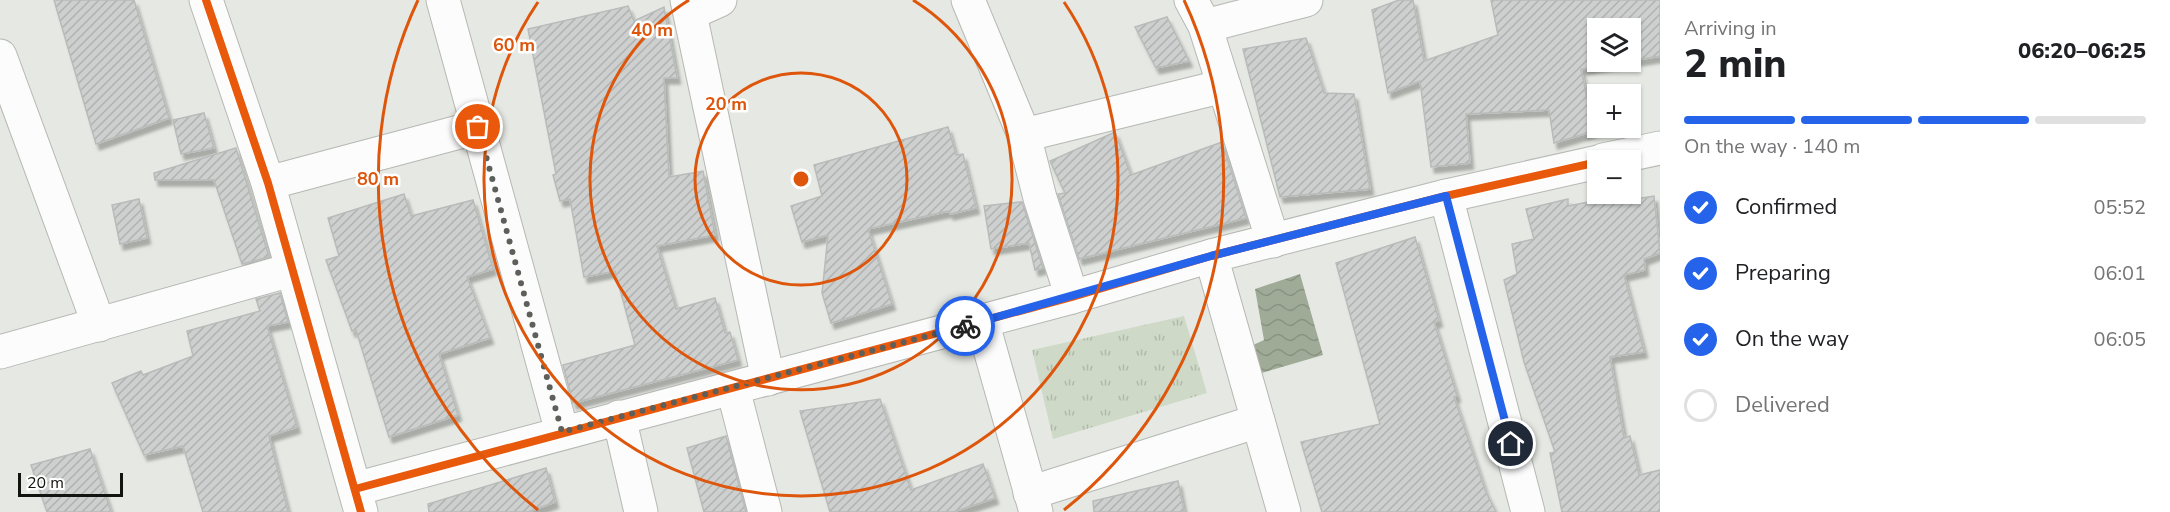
<!DOCTYPE html>
<html lang="en">
<head>
<meta charset="utf-8">
<style>
  body { margin:0; font-family:"Nunito Sans",sans-serif; background:#f6f6f6; color:#202124; height:100vh; display:flex; flex-direction:column; font-size:22px; white-space:nowrap }
  * { box-sizing:border-box; margin:0 }
  p { font-size:20px; color:#757577 }
  .icon { flex:none; width:33px; height:33px; fill:none; stroke:currentColor; stroke-width:2; stroke-linecap:round; stroke-linejoin:round }
  .map { position:relative; flex:1; overflow:hidden }
  .panel { display:flex; flex-direction:column; background:#fff; width:510px }
  .panel>* { flex:none }
  .buttons { position:absolute; left:1587px; top:18px; display:grid; gap:12px }
  .buttons a { display:grid; place-items:center; width:54px; height:54px; border-radius:0px; background:#fff; box-shadow:0 2px 4px #0004; font-size:30px }
  .scale { position:absolute; left:18px; bottom:15px; width:105px; box-sizing:border-box; padding-left:6px; border:3px solid #121410; border-top:0; font-size:16px; line-height:21px; white-space:nowrap; color:#121410; -webkit-text-stroke:4px #fff; paint-order:stroke }
  .pin { position:absolute; display:grid; place-items:center; width:51px; height:51px; color:#fff; margin:-26px; border:3px solid #fff; border-radius:50%; box-shadow:0 2px 6px #0007 }
  .courier { position:absolute; display:grid; place-items:center; width:60px; height:60px; margin:-30px; border:4px solid #2563eb; border-radius:50%; background:#fff; color:#222; box-shadow:0 2px 8px #0007 }
  .head em { font-style:normal; font-weight:800 }
  .head div { display:flex; flex-direction:column-reverse }
  .head { display:flex; align-items:center; justify-content:space-between; height:102px; padding:0 24px }
  h1 { font-size:39px; font-weight:800; line-height:45px }
  .bar { display:grid; grid-template-columns:repeat(4,1fr); gap:9px 6px; align-content:center; height:72px; padding:0 24px }
  .bar i { height:8px; border-radius:4px; background:#e0e0e0 }
  .bar .active { background:#2563eb }
  .bar p { grid-column:span 4 }
  ol { padding:0 24px; list-style:none }
  li { display:flex; align-items:center; gap:18px; height:66px }
  li p { margin-inline-start:auto }
  li .icon { padding:6px; border-radius:50%; background:#2563eb; color:#fff; stroke-width:4 }
  li:last-child { color:#757577 }
  li i { width:33px; height:33px; border:3px solid #e0e0e0; border-radius:50% }
  main { display:flex; flex:1; min-height:0 }
  .map>svg:first-child { display:block }
  .grass { fill:url(#grass-tufts) }
  .water { fill:url(#water-waves) }
  .building { fill:url(#building-hatch); stroke:#b9bbba; stroke-width:1.5; filter:url(#shadow) }
  .lines { fill:none; stroke-linecap:round; stroke-linejoin:round }
  .minor-casing { stroke:#b6b8b3; stroke-width:35 }
  .minor { stroke:#fbfcfb; stroke-width:33 }
  .cycleway-casing { stroke:#fff; stroke-width:11 }
  .cycleway { stroke:#e8590c; stroke-width:8 }
  .done { stroke:#5c5f5a; stroke-width:6; stroke-dasharray:0 10.8 }
  .route { stroke:#2563eb; stroke-width:8 }
  .ring { fill:none; stroke:#dd560c; stroke-width:3 }
  .centre { fill:#dd560c; stroke:#fff; stroke-width:3 }
  .ring-label { font-size:18px; text-anchor:middle; font-weight:bold; fill:#dd560c; stroke:#fff; stroke-width:5; stroke-linejoin:round; paint-order:stroke }
</style>
</head>
<body>
<main>
<div class="map">
<svg width="1660" height="512" viewBox="0 0 1660 512">
  <defs>
    <pattern id="grass-tufts" width="24" height="20" patternUnits="userSpaceOnUse" patternTransform="scale(1.5)"><rect width="24" height="20" fill="#cfd9c8"/><path d="M3 7l-1-3M5 7V3M7 7l1-3M15 17l-1-3M17 17v-4M19 17l1-3" fill="none" stroke="#b1b9ab"/></pattern>
    <pattern id="water-waves" width="16" height="10" patternUnits="userSpaceOnUse" patternTransform="scale(1.5)"><rect width="16" height="10" fill="#a0ab97"/><path d="M0 5q4-4 8 0t8 0" fill="none" stroke="#899281"/></pattern>
    <pattern id="building-hatch" width="6" height="6" patternUnits="userSpaceOnUse" patternTransform="scale(1.5)"><rect width="6" height="6" fill="#cdd0cf"/><path d="M-1 1l2-2M0 6l6-6M5 7l2-2" fill="none" stroke="#afb2b1"/></pattern>
    <filter id="shadow"><feDropShadow dx="3.5" dy="6" stdDeviation="1.5" flood-color="#0004"/></filter>
  </defs>
  <rect width="100%" height="100%" fill="#e6e9e3"/>
  <path class="grass" d="M1184 316 1207 393 1053 439 1032 350Z"/>
  <path class="water" d="M1300 274 1323 355 1258 374 1251 346 1264 340 1255 289Z"/>
  <g class="building">
    <path d="M54 0H134L169 118 96 144Z"/>
    <path d="M1399 0H1413L1424 61 1498 35 1491 0H1660V56L1630 61V28H1598V62H1625L1581 69 1594 131 1554 143 1549 110 1466 114 1470 163 1431 167 1420 81 1388 93 1372 10Z"/>
    <path d="M628 6 634 21 664 7 677 78H664L669 177 703 171 715 235 657 246 676 309 715 298 725 333 730 332 738 360 573 403 563 365 635 345 615 271 584 277 570 199 560 201 553 175 556 174 528 29Z"/>
    <path d="M1167 17 1189 61 1156 68 1135 27Z"/>
    <path d="M1306 38 1324 93 1354 94 1370 189 1280 197 1243 49Z"/>
    <path d="M204 113 214 148 181 154 173 120Z"/>
    <path d="M948 127 956 155 963 154 976 208 950 214 949 211 868 229 892 304 831 323 822 293 828 235 802 242 791 206 822 196 814 165Z"/>
    <path d="M1115 132 1131 175 1222 142 1246 218 1079 259 1058 194 1065 193 1050 161Z"/>
    <path d="M236 148 269 257 242 264 214 180H155L154 173Z"/>
    <path d="M404 194 411 216 473 200 493 269 467 277 490 338 439 354 458 415 389 437 356 330 352 331 326 260 339 256 328 218Z"/>
    <path d="M1654 196 1660 253 1644 259 1645 270 1624 275 1644 352 1610 357 1624 438 1630 436 1639 475 1660 470V512H1562L1550 453 1555 452 1524 362 1504 280 1517 274 1512 244 1534 239 1526 209 1568 199V206L1609 198V203Z"/>
    <path d="M139 199 147 238 120 244 112 205Z"/>
    <path d="M1020 202H1022L1043 268 1035 270 1029 243 991 249 984 206Z"/>
    <path d="M1415 237 1439 321 1434 322 1457 396 1454 397 1485 490 1496 512H1322L1301 442 1380 424 1336 263Z"/>
    <path d="M280 293 288 322 267 326 297 427 269 436 288 512H203L183 446 144 455 112 383 141 371 143 375 193 356 187 331 260 311 256 299Z"/>
    <path d="M880 399 911 490 983 464 995 498 953 512H830L800 411Z"/>
    <path d="M726 436 746 512H704L687 448Z"/>
    <path d="M90 449 111 512H47L31 465Z"/>
    <path d="M546 468 555 502 528 512H429L428 504Z"/>
    <path d="M1178 481 1184 512H1094L1093 501Z"/>
  </g>
  <g class="lines">
    <g class="minor-casing">
      <g id="minor">
        <path d="M206 0 268 183 361 512"/>
        <path d="M443 0 562 432"/>
        <path d="M687 0 768 379"/>
        <path d="M968 0 1024 135 1040 198 1072 297"/>
        <path d="M1191 0 1205 26 1273 241"/>
        <path d="M691 13 720 0"/>
        <path d="M1205 26 1306 0"/>
        <path d="M0 56 99 325"/>
        <path d="M1024 135 1224 86"/>
        <path d="M1603 160 1660 148"/>
        <path d="M268 183 478 127"/>
        <path d="M1446 196 1528 512"/>
        <path d="M1211 256 1284 512"/>
        <path d="M982 321 1036 512"/>
        <path d="M0 352 291 270"/>
        <path d="M733 389 765 512"/>
        <path d="M619 417 641 512"/>
        <path d="M355 489 1072 297 1211 256 1446 196 1598 162"/>
        <path d="M1030 493 1258 421"/>
      </g>
    </g>
    <use href="#minor" class="minor"/>
    <g class="cycleway-casing">
      <g id="cycleway">
        <path d="M206 0 268 183 361 512"/>
        <path d="M355 489 1072 297 1211 256 1446 196 1598 162"/>
      </g>
    </g>
    <use href="#cycleway" class="cycleway"/>
  </g>
  <g class="lines">
    <path class="done" d="M478 127 562 432 965 326"/>
    <path class="route" d="M965 326 1211 256 1446 196 1511 444"/>
  </g>
  <g class="ring">
    <circle cx="801" cy="179" r="106"/>
    <path d="M913 0A211 211 0 1 1 689 0"/>
    <path d="M1064 2A317 317 0 1 1 538 2"/>
    <path d="M538 510A423 423 0 0 1 418 0M1184 0A423 423 0 0 1 1064 510"/>
  </g>
  <circle cx="801" cy="179" r="9" class="centre"/>
  <g class="ring-label">
    <text x="652" y="36">40 m</text>
    <text x="514" y="51">60 m</text>
    <text x="726" y="110">20 m</text>
    <text x="378" y="185">80 m</text>
  </g>
</svg>
<div class="buttons">
<a><svg class="icon" aria-label="layers" viewBox="0 0 24 24"><path d="M12 4l9 5-9 5-9-5zM3 14l9 5 9-5"/></svg></a>
<a>+</a>
<a>−</a>
</div>
<div class="scale">20 m</div>
<div class="pin" style="left:478px;top:127px;background:#ea580c"><svg class="icon" aria-label="bag" viewBox="0 0 24 24"><path d="M5 8h14l-1 12H6zM9 8a3 3 0 0 1 6 0"/></svg></div>
<div class="pin" style="left:1511px;top:444px;background:#1f2937"><svg class="icon" aria-label="home" viewBox="0 0 24 24"><path d="M3 11l9-7 9 7M6 9v11h12V9"/></svg></div>
<div class="courier" style="left:965px;top:326px"><svg class="icon" aria-label="bike" viewBox="0 0 24 24"><circle cx="6" cy="16" r="4"/><circle cx="18" cy="16" r="4"/><path d="M6 16l4-8h5l3 8M10 8l3 8H6M13 5h3"/></svg></div>
</div>
<section class="panel">
<div class="head"><div><h1>2 min</h1><p>Arriving in</p></div><em>06:20–06:25</em></div>
<div class="bar"><i class="active"></i><i class="active"></i><i class="active"></i><i></i><p>On the way · 140 m</p></div>
<ol>
<li><svg class="icon" aria-label="check" viewBox="0 0 24 24"><path d="M5 12l5 5 9-10"/></svg>Confirmed<p>05:52</p></li>
<li><svg class="icon" aria-label="check" viewBox="0 0 24 24"><path d="M5 12l5 5 9-10"/></svg>Preparing<p>06:01</p></li>
<li><svg class="icon" aria-label="check" viewBox="0 0 24 24"><path d="M5 12l5 5 9-10"/></svg>On the way<p>06:05</p></li>
<li><i></i>Delivered</li>
</ol>
</section>
</main>
</body>
</html>
